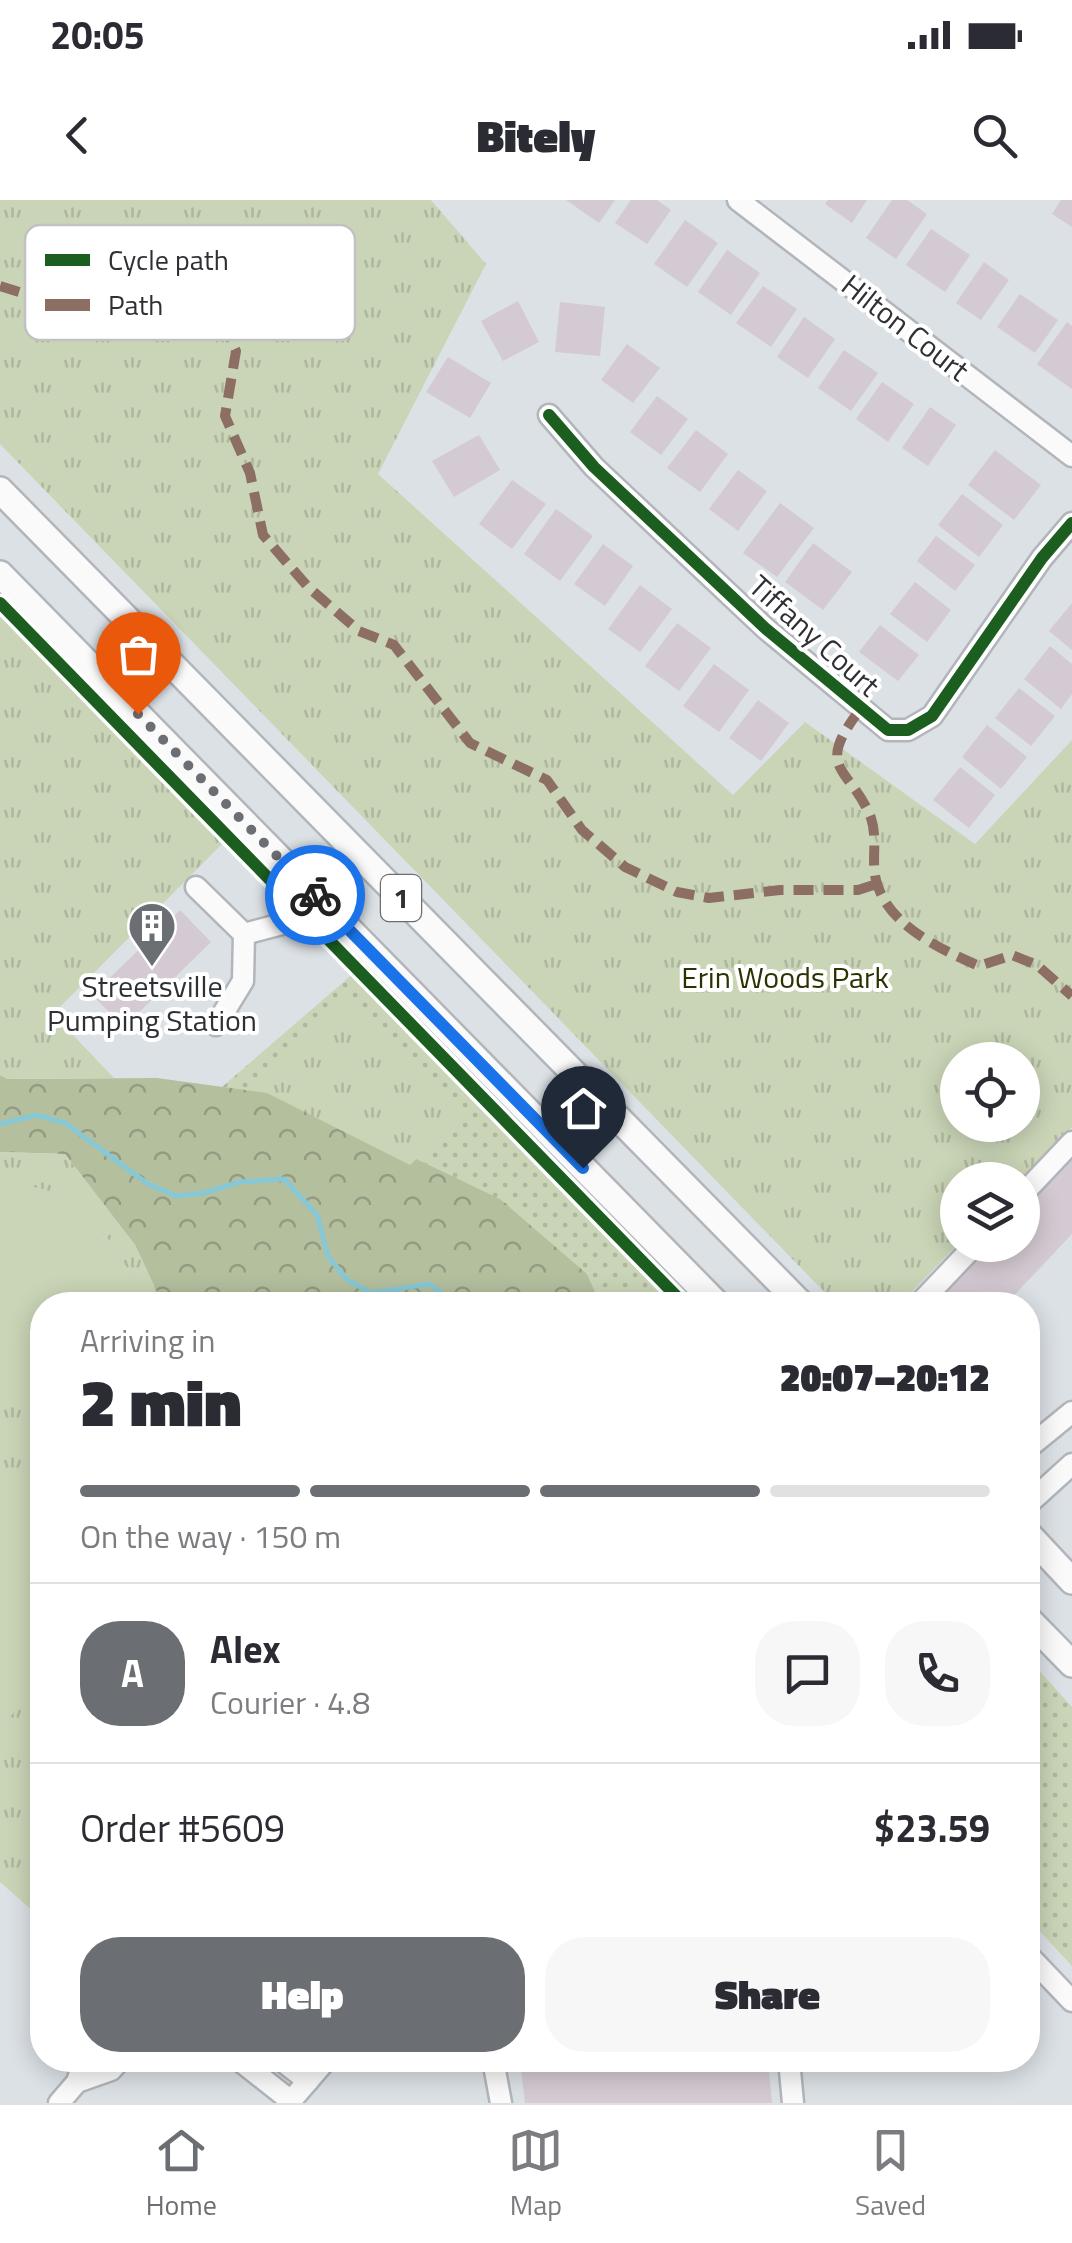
<!DOCTYPE html>
<html lang="en">
<head>
<meta charset="utf-8">
<style>
  body { margin:0; font-family:"Titillium Web",sans-serif; background:#f7f7f7; color:#2b2b33; height:100vh; display:flex; flex-direction:column; font-size:38px; white-space:nowrap }
  * { box-sizing:border-box; margin:0 }
  p { font-size:32px; color:#7c7c81 }
  .icon { flex:none; width:55px; height:55px; fill:none; stroke:currentColor; stroke-width:2; stroke-linecap:round; stroke-linejoin:round }
  .map { position:relative; flex:1; overflow:hidden }
  .drawer { position:absolute; left:30px; top:1092px; width:1010px; height:780px; display:flex; flex-direction:column; background:#fff; border-radius:40px; box-shadow:0 5px 25px #0003 }
  .drawer>* { flex:none }
  .buttons { position:absolute; left:940px; top:842px; display:grid; gap:20px }
  .buttons a { display:grid; place-items:center; width:100px; height:100px; border-radius:50%; background:#fff; box-shadow:0 5px 25px #0003; font-size:50px }
  .pin { position:absolute; display:grid; place-items:center; width:85px; height:85px; color:#fff; margin:-102px -42px; border-radius:50% 50% 50% 0; rotate:-45deg; box-shadow:0 0 10px #0007 }
  .pin .icon { rotate:45deg }
  .courier { position:absolute; display:grid; place-items:center; width:100px; height:100px; margin:-50px; border:8px solid #1a73e8; border-radius:50%; background:#fff; color:#222; box-shadow:0 2px 12px #0007 }
  .overview em { font-style:normal; font-weight:800 }
  .overview div { display:flex; flex-direction:column-reverse }
  .overview { display:flex; align-items:center; justify-content:space-between; height:170px; padding:0 50px }
  h1 { font-size:65px; font-weight:800; line-height:75px }
  .bar { display:grid; grid-template-columns:repeat(4,1fr); gap:15px 10px; align-content:center; height:120px; padding:0 50px }
  .bar i { height:12px; border-radius:8px; background:#e1e1e2 }
  .bar .on { background:#6b6e72 }
  .bar p { grid-column:span 4 }
  .line { display:flex; align-items:center; gap:25px; padding:0 50px; border-top:2px solid #e1e1e2 }
  .line div { flex:1 }
  .round { display:grid; place-items:center; flex:none; width:105px; height:105px; border-radius:40px; background:#f7f7f7 }
  .action { display:flex; gap:20px; margin-top:auto; padding:20px 50px }
  .action a { flex:1; height:115px; border-radius:40px; background:#6b6e72; color:#fff; font-size:40px; font-weight:800; line-height:115px; text-align:center }
  .action a+a { background:#f7f7f7; color:#2b2b33 }
  .status { display:flex; justify-content:space-between; align-items:center; height:70px; padding:0 50px; background:#fff; direction:ltr }
  .status svg { height:28px; fill:currentColor }
  header { display:flex; justify-content:space-between; align-items:center; height:130px; padding:0 50px; background:#fff; font-size:45px; font-weight:800 }
  .menu { display:flex; justify-content:space-around; align-items:center; height:140px; border-top:2px solid #e1e1e2; background:#fff; font-size:28px; color:#7c7c81 }
  .menu a { display:grid; justify-items:center; gap:5px }
  .menu .on { color:#6b6e72 }
  .map>svg:first-child { display:block }
  .grass { fill:url(#grass-dots) }
  .forest { fill:url(#forest-crowns) }
  .park { fill:url(#park-tufts); fill-rule:evenodd }
  .pitch { fill:#cad5b7 }
  .lines { fill:none; stroke-linecap:round; stroke-linejoin:round }
  .stream { stroke:#87c8d6; stroke-width:5 }
  .building { fill:#d4cad3 }
  .minor-casing { stroke:#b2b5b9; stroke-width:25 }
  .major-casing { stroke:#b2b5b9; stroke-width:30 }
  .minor { stroke:#fafafb; stroke-width:20 }
  .major { stroke:#fafafb; stroke-width:25 }
  .quiet { stroke:#8d6e63; stroke-width:10; stroke-dasharray:20 10; stroke-linecap:butt }
  .cycleway-casing { stroke:#fff; stroke-width:19 }
  .cycleway { stroke:#1b5e20; stroke-width:12 }
  .done { stroke:#6b6e72; stroke-width:10; stroke-dasharray:0 18 }
  .route { stroke:#1a73e8; stroke-width:12 }
  .labels { text-anchor:middle; stroke-width:8; stroke-linejoin:round; paint-order:stroke }
  .shield { fill:#fff; stroke:#6d6e71; stroke-width:2.5 }
  .shield-label { font-size:28px; font-weight:bold; fill:#2e3034 }
  .street-label { font-size:30px; fill:#2e3034; stroke:#fff }
  .park-label { font-size:30px; fill:#2a3401; stroke:#fff }
  .poi-label { font-size:30px; fill:#2e3034; stroke:#fff }
  .key { fill:#fff; stroke:#c0c1c2; stroke-width:2.5 }
  .key-label { font-size:28px; fill:#2e3034 }
</style>
</head>
<body>
<div class="status"><b>20:05</b><svg viewBox="0 0 49 12"><path d="M0 12V9h3v3zM5 12V6h3v6zM10 12V3h3v9zM15 12V0h3v12zM26 1h20v11H26zM47 4h2v5h-2z"/></svg></div>
<header><svg class="icon" aria-label="back" viewBox="0 0 24 24"><path d="M15 5l-7 7 7 7"/></svg>Bitely<svg class="icon" aria-label="search" viewBox="0 0 24 24"><circle cx="10" cy="10" r="6"/><path d="M15 15l6 6"/></svg></header>
<div class="map">
<svg width="1072" height="1903" viewBox="0 0 1072 1903">
  <defs>
    <pattern id="grass-dots" width="8" height="8" patternUnits="userSpaceOnUse" patternTransform="scale(2.5)"><rect width="8" height="8" fill="#cad5b7"/><path d="M2 2h.1M6 6h.1" fill="none" stroke="#aeb79e" stroke-width="1.8" stroke-linecap="round"/></pattern>
    <pattern id="forest-crowns" width="20" height="18" patternUnits="userSpaceOnUse" patternTransform="scale(2.5)"><rect width="20" height="18" fill="#b4bf9e"/><path d="M2 6a3 3 0 1 1 6 0M12 15a3 3 0 1 1 6 0" fill="none" stroke="#939c82"/></pattern>
    <pattern id="park-tufts" width="24" height="20" patternUnits="userSpaceOnUse" patternTransform="scale(2.5)"><rect width="24" height="20" fill="#cad5b7"/><path d="M3 7l-1-3M5 7V3M7 7l1-3M15 17l-1-3M17 17v-4M19 17l1-3" fill="none" stroke="#aeb79e"/></pattern>
  </defs>
  <rect width="100%" height="100%" fill="#dce1e6"/>
  <g class="grass">
    <path d="M363 765 556 960 683 1105H601L587 1074 222 887Z"/>
    <path d="M1028 1458 1072 1507V1766L1034 1725 1038 1721 1028 1709Z"/>
  </g>
  <path class="forest" d="M0 875 8 879 157 878 282 895 500 999 587 1074 601 1105H163L135 1045 65 954 0 952Z"/>
  <g class="park">
    <path d="M0 0H431L486 64 378 274 733 595 805 522 975 644 1072 540V927L1020 980H958L957 1045 899 1105H837L0 244ZM1022 860V925H958V860Z"/>
    <path d="M0 416 228 638 53 814 114 878 8 879 0 875Z"/>
    <path d="M344 795 463 914 410 965 255 887Z"/>
    <path d="M0 952 65 954 135 1045 163 1105H42V1719L0 1682Z"/>
  </g>
  <g class="pitch">
    <path d="M0 986C81 977 115 1045 148 1105H42V1168L0 1192Z"/>
    <path d="M0 1284 42 1317V1448L13 1484 18 1508 0 1528Z"/>
  </g>
  <g class="lines">
    <path class="stream" d="M0 924 37 915 65 923 148 984 176 996 204 993 240 982 284 979 317 1015 328 1056 346 1079 371 1093 429 1084 447 1097 449 1105"/>
  </g>
  <g class="building">
    <path d="M566 0H615L599 23Z"/>
    <path d="M631 0H657L671 10 647 44 615 23Z"/>
    <path d="M828 0H867L852 23 825 4Z"/>
    <path d="M892 0H907L927 14 896 59 866 38Z"/>
    <path d="M1061 0H1072V27L1052 14Z"/>
    <path d="M685 20 718 43 687 87 654 64Z"/>
    <path d="M931 29 970 55 945 92 906 65Z"/>
    <path d="M727 50 760 73 731 115 698 92Z"/>
    <path d="M984 62 1009 80 981 120 956 103Z"/>
    <path d="M763 86 797 109 771 147 736 123Z"/>
    <path d="M1020 94 1058 120 1035 153 997 127Z"/>
    <path d="M518 101 539 142 503 161 481 121Z"/>
    <path d="M560 102 605 107 600 156 555 152Z"/>
    <path d="M804 117 835 139 808 178 777 157Z"/>
    <path d="M1067 122 1072 126V189L1037 164Z"/>
    <path d="M627 144 660 168 633 203 601 180Z"/>
    <path d="M844 150 878 173 851 211 818 188Z"/>
    <path d="M448 157 491 183 470 218 426 192Z"/>
    <path d="M882 182 914 204 888 242 856 219Z"/>
    <path d="M657 196 688 219 661 255 630 232Z"/>
    <path d="M930 207 956 225 928 266 902 248Z"/>
    <path d="M696 230 728 254 700 292 667 268Z"/>
    <path d="M479 235 500 270 454 297 432 261Z"/>
    <path d="M995 250 1041 285 1014 320 968 285Z"/>
    <path d="M738 270 767 291 738 331 709 309Z"/>
    <path d="M512 280 546 304 512 349 479 324Z"/>
    <path d="M962 294 1003 325 979 357 938 325Z"/>
    <path d="M780 303 814 328 777 377 743 353Z"/>
    <path d="M556 309 593 336 560 381 524 354Z"/>
    <path d="M936 336 975 365 955 391 917 361Z"/>
    <path d="M813 343 852 372 823 410 785 382Z"/>
    <path d="M603 344 633 366 605 406 574 384Z"/>
    <path d="M915 382 951 410 927 442 890 414Z"/>
    <path d="M640 385 672 409 640 452 608 429Z"/>
    <path d="M1072 403V450L1049 431Z"/>
    <path d="M677 423 711 448 679 491 645 466Z"/>
    <path d="M880 425 919 455 898 481 859 452Z"/>
    <path d="M1050 446 1072 464V494L1061 509 1024 479Z"/>
    <path d="M714 464 749 490 719 532 683 506Z"/>
    <path d="M1019 488 1055 516 1031 546 995 518Z"/>
    <path d="M758 500 789 523 761 561 729 538Z"/>
    <path d="M987 525 1027 557 1001 589 962 557Z"/>
    <path d="M960 567 995 595 969 628 933 600Z"/>
    <path d="M180 710 211 742 124 827 92 795Z"/>
    <path d="M1072 958V1034L1005 1105H935L990 1045H1022V1011Z"/>
    <path d="M520 1860H768L772 1903H525Z"/>
  </g>
  <g class="lines">
    <g class="minor-casing">
      <g id="minor">
        <path d="M738 0 1072 256"/>
        <path d="M549 215 594 267 765 428 888 530H908L932 516 1042 358 1072 323"/>
        <path d="M196 687 244 734 331 711"/>
        <path d="M216 825 243 781 244 734"/>
        <path d="M1022 995 1072 942"/>
        <path d="M920 1103 975 1045"/>
        <path d="M1028 1248 1072 1212"/>
        <path d="M1028 1304 1072 1264"/>
        <path d="M1028 1755 1072 1801"/>
        <path d="M239 1860 291 1901"/>
        <path d="M281 1860 308 1881"/>
        <path d="M493 1860 501 1903"/>
        <path d="M789 1860 793 1903"/>
        <path d="M77 1882 111 1870 120 1860"/>
        <path d="M59 1903 77 1882 84 1860"/>
        <path d="M289 1903 326 1860"/>
      </g>
    </g>
    <g class="major-casing">
      <g id="major">
        <path d="M0 290 802 1105"/>
        <path d="M0 374 718 1105"/>
        <path d="M1028 1334 1072 1381"/>
        <path d="M1028 1419 1072 1464"/>
      </g>
    </g>
    <use href="#minor" class="minor"/>
    <use href="#major" class="major"/>
    <g class="quiet">
      <path d="M0 86 29 95 62 80 95 74 165 99 206 104 222 121 236 151 225 216 250 273 263 335 308 387 359 431 394 445 470 543 547 580 582 630 625 667 677 692 709 698 780 690H858L877 684"/>
      <path d="M859 511C813 571 851 567 871 618 878 639 871 659 876 680 887 725 940 749 979 766L1012 755 1037 765 1072 796"/>
    </g>
    <g class="cycleway-casing">
      <g id="cycleway">
        <path d="M549 215 594 267 765 428 888 530H908L932 516 1042 358 1072 323"/>
        <path d="M0 403 685 1105"/>
      </g>
    </g>
    <use href="#cycleway" class="cycleway"/>
  </g>
  <g class="lines">
    <path class="done" d="M138 514 315 695"/>
    <path class="route" d="M315 695 583 968"/>
  </g>
  <defs>
    <g id="building-pin" transform="scale(2.5)"><path d="M0 17L-7.5 6A9.5 9.5 0 1 1 7.5 6Z" fill="#6b6e72" stroke="#fff"/><path d="M-4-6H4V6H1V3H-1V6H-4ZM-2.5-4.3h1.7v1.8h-1.7ZM.8-4.3h1.7v1.8H.8ZM-2.5-1h1.7V.8h-1.7ZM.8-1h1.7V.8H.8Z" fill="#fff"/></g>
  </defs>
  <g fill-rule="evenodd">
    <use href="#building-pin" x="152" y="726"/>
  </g>
  <g class="labels">
    <rect class="shield" x="381" y="675" width="40" height="46" rx="8"/>
    <g class="shield-label">
      <text x="401" y="708">1</text>
    </g>
    <g class="street-label">
      <text transform="translate(905 128) rotate(38)" y="10">Hilton Court</text>
      <text transform="translate(814 436) rotate(42)" y="10">Tiffany Court</text>
    </g>
    <g class="park-label">
      <text x="785" y="788">Erin Woods Park</text>
    </g>
    <g class="poi-label">
      <text x="152" y="797">Streetsville<tspan x="152" dy="34">Pumping Station</tspan></text>
    </g>
  </g>
  <rect x="25" y="25" width="330" height="115" rx="15" class="key"/>
  <rect x="45" y="54" width="45" height="12" fill="#1b5e20"/>
  <rect x="45" y="99" width="45" height="12" fill="#8d6e63"/>
  <g class="key-label">
    <text x="108" y="70">Cycle path</text>
    <text x="108" y="115">Path</text>
  </g>
</svg>
<div class="buttons">
<a><svg class="icon" aria-label="locate" viewBox="0 0 24 24"><circle cx="12" cy="12" r="6"/><path d="M12 2v4M12 18v4M2 12h4M18 12h4"/></svg></a>
<a><svg class="icon" aria-label="layers" viewBox="0 0 24 24"><path d="M12 4l9 5-9 5-9-5zM3 14l9 5 9-5"/></svg></a>
</div>
<div class="pin" style="left:138px;top:514px;background:#ea580c"><svg class="icon" aria-label="bag" viewBox="0 0 24 24"><path d="M5 8h14l-1 12H6zM9 8a3 3 0 0 1 6 0"/></svg></div>
<div class="pin" style="left:583px;top:968px;background:#1f2937"><svg class="icon" aria-label="home" viewBox="0 0 24 24"><path d="M3 11l9-7 9 7M6 9v11h12V9"/></svg></div>
<div class="courier" style="left:315px;top:695px"><svg class="icon" aria-label="bike" viewBox="0 0 24 24"><circle cx="6" cy="16" r="4"/><circle cx="18" cy="16" r="4"/><path d="M6 16l4-8h5l3 8M10 8l3 8H6M13 5h3"/></svg></div>
<section class="drawer">
<div class="overview"><div><h1>2 min</h1><p>Arriving in</p></div><em>20:07–20:12</em></div>
<div class="bar"><i class="on"></i><i class="on"></i><i class="on"></i><i></i><p>On the way · 150 m</p></div>
<div class="line" style="height:180px"><b class="round" style="background:#6b6e72;color:#fff">A</b><div><b>Alex</b><p>Courier · 4.8</p></div><a class="round"><svg class="icon" aria-label="chat" viewBox="0 0 24 24"><path d="M4 5h16v11H9l-5 4z"/></svg></a><a class="round"><svg class="icon" aria-label="phone" viewBox="0 0 24 24"><path d="M5 4h4l2 5-3 2q2 4 5 5l2-3 5 2v4C11 20 4 13 5 4z"/></svg></a></div>
<div class="line" style="height:130px"><div>Order #5609</div><b>$23.59</b></div>
<div class="action"><a>Help</a><a>Share</a></div>
</section>
</div>
<nav class="menu">
<a class="on"><svg class="icon" aria-label="home" viewBox="0 0 24 24"><path d="M3 11l9-7 9 7M6 9v11h12V9"/></svg>Home</a>
<a><svg class="icon" aria-label="map" viewBox="0 0 24 24"><path d="M3 6l6-2 6 2 6-2v14l-6 2-6-2-6 2zM9 4v14M15 6v14"/></svg>Map</a>
<a><svg class="icon" aria-label="saved" viewBox="0 0 24 24"><path d="M7 4h10v16l-5-4-5 4z"/></svg>Saved</a>
</nav>
</body>
</html>
